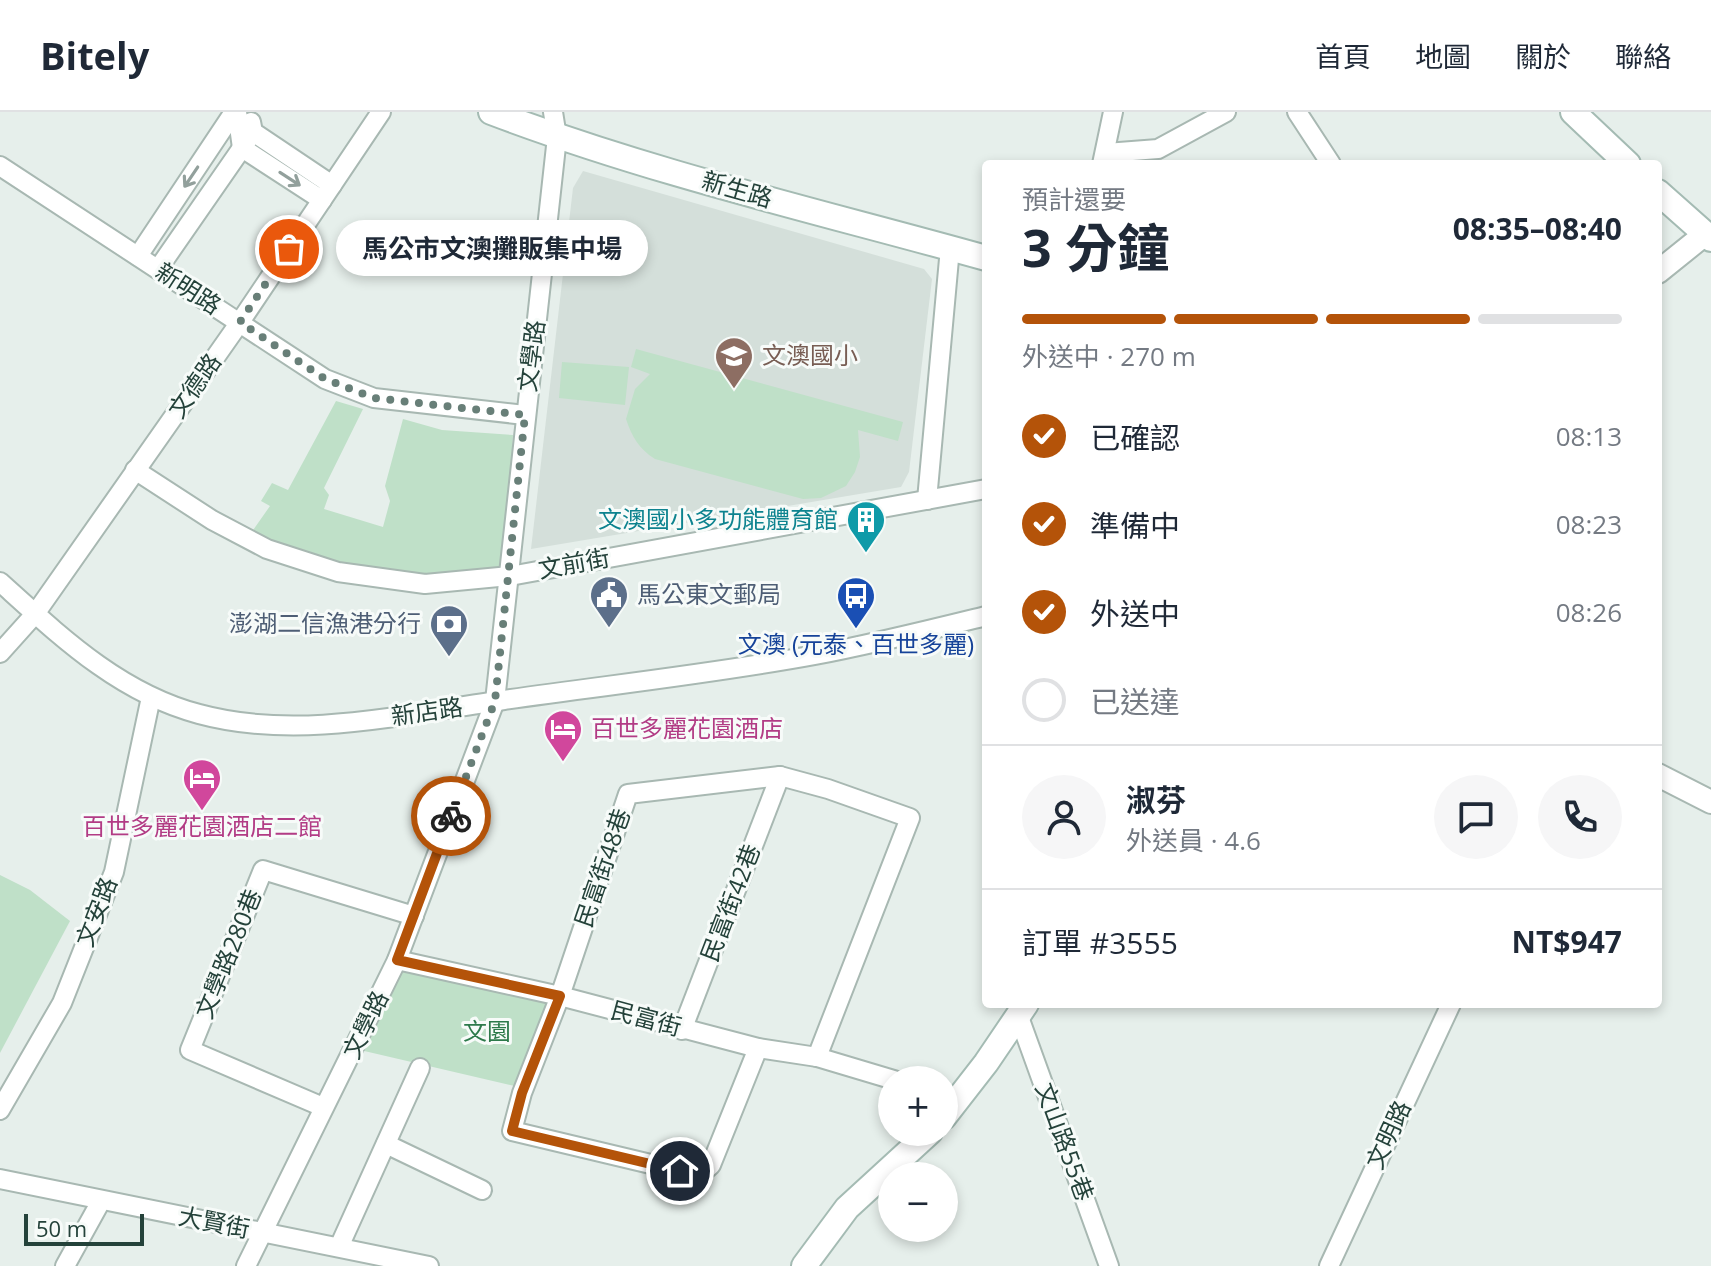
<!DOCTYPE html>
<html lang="zh-TW">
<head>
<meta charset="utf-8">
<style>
  body { margin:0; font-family:"Open Sans","Noto Sans TC",sans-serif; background:#f6f6f7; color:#1f2937; height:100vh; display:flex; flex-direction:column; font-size:30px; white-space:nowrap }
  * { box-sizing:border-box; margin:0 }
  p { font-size:26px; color:#747a83 }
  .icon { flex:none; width:44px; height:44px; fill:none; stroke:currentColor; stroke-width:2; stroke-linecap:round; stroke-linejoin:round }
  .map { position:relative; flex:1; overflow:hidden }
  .drawer { position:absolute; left:982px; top:48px; width:680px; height:848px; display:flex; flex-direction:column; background:#fff; border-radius:8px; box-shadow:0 4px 12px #0003 }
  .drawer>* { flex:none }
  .fabs { position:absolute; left:878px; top:954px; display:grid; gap:16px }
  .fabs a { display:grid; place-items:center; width:80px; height:80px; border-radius:50%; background:#fff; box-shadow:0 4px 12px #0003; font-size:40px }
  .scale { position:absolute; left:24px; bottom:20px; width:120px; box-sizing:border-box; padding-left:8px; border:4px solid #24423a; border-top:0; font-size:22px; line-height:28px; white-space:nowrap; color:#24423a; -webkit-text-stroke:6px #f7fbf9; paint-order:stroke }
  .pin { position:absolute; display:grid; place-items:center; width:68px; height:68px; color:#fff; margin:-34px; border:4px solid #fff; border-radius:50%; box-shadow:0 2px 8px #0007 }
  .courier { position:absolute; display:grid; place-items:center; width:80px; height:80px; margin:-40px; border:6px solid #b45309; border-radius:50%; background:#fff; color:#222; box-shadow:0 2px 10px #0007 }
  .bubble { position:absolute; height:56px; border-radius:28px; background:#fff; box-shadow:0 4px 12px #0003; font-size:26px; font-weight:700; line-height:56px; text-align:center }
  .summary em { font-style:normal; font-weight:700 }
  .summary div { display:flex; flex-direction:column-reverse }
  .summary { display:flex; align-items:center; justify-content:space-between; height:136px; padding:0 40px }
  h1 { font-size:52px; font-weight:700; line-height:60px }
  .bar { display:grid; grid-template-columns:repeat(4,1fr); gap:12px 8px; align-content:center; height:96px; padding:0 40px }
  .bar i { height:10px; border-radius:6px; background:#e0e1e3 }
  .bar .selected { background:#b45309 }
  .bar p { grid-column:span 4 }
  .line { display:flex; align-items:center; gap:20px; padding:0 40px; border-top:2px solid #e0e1e3 }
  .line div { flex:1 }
  .round { display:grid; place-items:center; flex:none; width:84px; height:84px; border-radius:42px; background:#f6f6f7 }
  ol { padding:0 40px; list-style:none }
  li { display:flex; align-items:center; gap:24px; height:88px }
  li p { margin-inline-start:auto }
  li .icon { padding:8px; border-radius:50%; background:#b45309; color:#fff; stroke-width:4 }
  li:last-child { color:#747a83 }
  li i { width:44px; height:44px; border:4px solid #e0e1e3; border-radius:50% }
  header { display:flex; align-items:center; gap:48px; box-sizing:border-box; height:112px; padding:0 40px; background:#fff; border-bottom:2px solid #e0e1e3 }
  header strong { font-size:38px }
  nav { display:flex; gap:44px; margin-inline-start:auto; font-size:28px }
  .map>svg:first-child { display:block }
  .built { fill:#d4dfda }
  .green { fill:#bfe0c8 }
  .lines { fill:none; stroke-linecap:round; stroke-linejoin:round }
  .minor-casing { stroke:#a8b8b2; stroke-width:22 }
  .tertiary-casing { stroke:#a8b8b2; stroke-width:26 }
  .secondary-casing { stroke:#a4bbb3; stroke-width:28 }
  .minor { stroke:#fff; stroke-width:18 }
  .tertiary { stroke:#fff; stroke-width:22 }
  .secondary { stroke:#fff; stroke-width:24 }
  .oneway { stroke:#92a09c }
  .done { stroke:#687f78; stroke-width:8; stroke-dasharray:0 14.4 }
  .route { stroke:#b45309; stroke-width:10 }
  .labels { text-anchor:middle; stroke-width:6; stroke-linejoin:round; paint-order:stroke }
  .street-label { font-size:24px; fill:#24423a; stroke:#f7fbf9 }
  .education-label { font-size:24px; fill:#785e54; stroke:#f7fbf9; text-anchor:start }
  .culture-label { font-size:24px; fill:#0d838f; stroke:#f7fbf9; text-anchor:end }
  .service-label { font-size:24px; fill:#4e5e75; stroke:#f7fbf9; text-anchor:start }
  .transit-label { font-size:24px; fill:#164399; stroke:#f7fbf9 }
  .hotel-label { font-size:24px; fill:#b23c85; stroke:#f7fbf9; text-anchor:start }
  .park-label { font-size:24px; fill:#2d7a4b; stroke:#f7fbf9 }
</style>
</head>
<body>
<header>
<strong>Bitely</strong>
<nav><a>首頁</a><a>地圖</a><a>關於</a><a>聯絡</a></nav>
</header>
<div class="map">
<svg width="1711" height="1154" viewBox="0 0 1711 1154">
  <rect width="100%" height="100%" fill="#e6efeb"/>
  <path class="built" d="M583 59 924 157 932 167 909 360 901 375 531 437 573 76Z"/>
  <g class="green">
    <path d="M636 237 903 310 898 329 858 318 860 345 855 360 846 374 821 386 803 387 655 347C639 337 632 325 626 307L635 277 650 262 631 255Z"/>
    <path d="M562 250 629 255 625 293 559 286Z"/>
    <path d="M336 289 363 297 324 376 329 383 324 397 383 415 390 389 385 374 403 307 442 318 513 323 506 460 426 467 339 456 251 421 270 394 261 389 272 371 288 378Z"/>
    <path d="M0 763 30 778 70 809 0 941Z"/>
    <path d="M399 853 553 888 519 975 360 938Z"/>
  </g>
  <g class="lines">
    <g class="minor-casing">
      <g id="minor">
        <path d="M237 0 242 36 322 88"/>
        <path d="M1297 0 1331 52"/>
        <path d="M251 10 253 20 332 73"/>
        <path d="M1106 41 1158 37 1226 0"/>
        <path d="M1102 52 1113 0"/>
        <path d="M0 54 325 267 374 286 525 303"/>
        <path d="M138 144 234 0"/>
        <path d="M158 157 253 20"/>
        <path d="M135 358 212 408 267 437 338 460 425 472 510 464 986 377"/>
        <path d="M927 388 950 136"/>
        <path d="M0 470C60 524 119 581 199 602 298 629 405 602 504 588 608 573 712 562 815 543 873 532 929 518 986 504"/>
        <path d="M0 541 35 502 240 210 381 0"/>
        <path d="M397 848 560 884 758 936 817 945 894 968"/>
        <path d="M1019 905 1109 1154"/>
        <path d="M682 918 780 664"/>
        <path d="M758 936 711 1053 702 1061 680 1059 512 1019 522 981 560 884 628 682 780 664 828 677 910 706 817 945"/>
        <path d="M323 995 190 938 263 758 414 804"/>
        <path d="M0 998 62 891 114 760 151 585"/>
        <path d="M386 1032 482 1078"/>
        <path d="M0 1067 429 1154"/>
        <path d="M339 1135 420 956"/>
        <path d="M65 1154 101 1089"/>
        <path d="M246 1154 397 848 495 589 557 25 553 0"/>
        <path d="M1329 1154 1451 892"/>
      </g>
    </g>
    <g class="tertiary-casing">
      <g id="tertiary">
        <path d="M1658 160 1704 123"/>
        <path d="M1658 663 1711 690"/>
      </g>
    </g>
    <g class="secondary-casing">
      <g id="secondary">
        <path d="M491 0C652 61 821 100 986 146"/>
        <path d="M1573 0 1628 52"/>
        <path d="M1658 80 1711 127"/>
        <path d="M944 1005 986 951 1026 892"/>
        <path d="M804 1154 847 1096 930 1020"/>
      </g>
    </g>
    <use href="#minor" class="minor"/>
    <use href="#tertiary" class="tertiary"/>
    <use href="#secondary" class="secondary"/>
  </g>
  <defs><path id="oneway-shaft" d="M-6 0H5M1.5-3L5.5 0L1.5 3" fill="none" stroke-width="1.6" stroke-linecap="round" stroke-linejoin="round" transform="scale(2)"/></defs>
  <g class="oneway">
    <use href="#oneway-shaft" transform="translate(191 65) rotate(124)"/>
    <use href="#oneway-shaft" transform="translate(290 67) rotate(33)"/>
  </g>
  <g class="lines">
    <path class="done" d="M289 137 240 210 325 267 374 286 525 303 495 589 451 704"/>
    <path class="route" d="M451 704 397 848 560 884 522 981 512 1019 680 1059"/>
  </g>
  <defs>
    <g id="school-pin" transform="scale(2)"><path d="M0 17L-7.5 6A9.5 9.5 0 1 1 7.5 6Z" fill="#8d6e63" stroke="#f7fbf9"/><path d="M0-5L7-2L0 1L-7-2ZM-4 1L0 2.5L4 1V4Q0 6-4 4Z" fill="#fff"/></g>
    <g id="building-pin" transform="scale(2)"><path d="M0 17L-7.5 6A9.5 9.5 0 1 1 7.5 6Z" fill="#0f9aa8" stroke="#f7fbf9"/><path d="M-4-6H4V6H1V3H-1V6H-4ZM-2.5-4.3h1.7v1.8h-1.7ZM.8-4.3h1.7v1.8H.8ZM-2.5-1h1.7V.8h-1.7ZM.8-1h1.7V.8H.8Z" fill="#fff"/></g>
    <g id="civic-pin" transform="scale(2)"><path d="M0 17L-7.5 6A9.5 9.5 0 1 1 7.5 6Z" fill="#5c6f8a" stroke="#f7fbf9"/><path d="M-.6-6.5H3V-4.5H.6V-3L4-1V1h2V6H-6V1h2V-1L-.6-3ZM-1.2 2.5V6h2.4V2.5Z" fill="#fff"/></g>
    <g id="bus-pin" transform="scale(2)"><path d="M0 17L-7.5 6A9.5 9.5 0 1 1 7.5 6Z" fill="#1a4fb4" stroke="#f7fbf9"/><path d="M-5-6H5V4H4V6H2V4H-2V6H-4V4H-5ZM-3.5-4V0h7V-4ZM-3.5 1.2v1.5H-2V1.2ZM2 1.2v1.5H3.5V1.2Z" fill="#fff"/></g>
    <g id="bank-pin" transform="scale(2)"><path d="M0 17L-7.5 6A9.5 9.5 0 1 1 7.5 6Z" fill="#5c6f8a" stroke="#f7fbf9"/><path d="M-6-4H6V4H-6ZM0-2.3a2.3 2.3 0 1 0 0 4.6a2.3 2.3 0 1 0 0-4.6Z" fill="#fff"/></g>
    <g id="hotel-pin" transform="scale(2)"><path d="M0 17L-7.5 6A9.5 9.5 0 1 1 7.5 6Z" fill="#d1479c" stroke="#f7fbf9"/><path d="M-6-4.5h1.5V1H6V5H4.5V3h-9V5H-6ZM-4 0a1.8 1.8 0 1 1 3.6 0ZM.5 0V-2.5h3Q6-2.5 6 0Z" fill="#fff"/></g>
  </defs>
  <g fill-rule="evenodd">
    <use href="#school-pin" x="734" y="244"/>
    <use href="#building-pin" x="866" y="408"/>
    <use href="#civic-pin" x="609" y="483"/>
    <use href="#bus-pin" x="856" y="484"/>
    <use href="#bank-pin" x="449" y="512"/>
    <use href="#hotel-pin" x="563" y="617"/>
    <use href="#hotel-pin" x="202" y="666"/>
  </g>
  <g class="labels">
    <g class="street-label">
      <text transform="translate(737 78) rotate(16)" y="8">新生路</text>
      <text transform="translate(188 177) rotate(33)" y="8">新明路</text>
      <text transform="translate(532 244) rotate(-83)" y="8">文學路</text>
      <text transform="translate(195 274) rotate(-55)" y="8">文德路</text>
      <text transform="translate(574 452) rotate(-10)" y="8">文前街</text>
      <text transform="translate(427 600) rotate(-8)" y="8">新店路</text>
      <text transform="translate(603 756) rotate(-71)" y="8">民富街48巷</text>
      <text transform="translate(731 791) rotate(-69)" y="8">民富街42巷</text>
      <text transform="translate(97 800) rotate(-69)" y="8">文安路</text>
      <text transform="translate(229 842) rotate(-68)" y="8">文學路280巷</text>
      <text transform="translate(646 907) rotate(15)" y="8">民富街</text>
      <text transform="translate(366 913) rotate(-64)" y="8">文學路</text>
      <text transform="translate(1389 1023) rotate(-65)" y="8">文明路</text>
      <text transform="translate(1064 1030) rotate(70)" y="8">文山路55巷</text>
      <text transform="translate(214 1111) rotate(11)" y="8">大賢街</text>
    </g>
    <g class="education-label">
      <text x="762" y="252">文澳國小</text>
    </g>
    <g class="culture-label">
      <text x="838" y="416">文澳國小多功能體育館</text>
    </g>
    <g class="service-label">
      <text x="637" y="491">馬公東文郵局</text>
      <text x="421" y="520" text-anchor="end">澎湖二信漁港分行</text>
    </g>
    <g class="transit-label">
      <text x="856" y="541">文澳 (元泰、百世多麗)</text>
    </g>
    <g class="hotel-label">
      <text x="591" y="625">百世多麗花園酒店</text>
      <text x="202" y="723" text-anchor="middle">百世多麗花園酒店二館</text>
    </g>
    <g class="park-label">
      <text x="487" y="928">文園</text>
    </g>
  </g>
</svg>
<div class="fabs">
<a>+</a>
<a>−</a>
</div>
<div class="scale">50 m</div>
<div class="pin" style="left:289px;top:137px;background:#ea580c"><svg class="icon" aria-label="bag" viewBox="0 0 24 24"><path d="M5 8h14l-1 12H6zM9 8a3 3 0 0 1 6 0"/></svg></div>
<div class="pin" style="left:680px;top:1059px;background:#1f2937"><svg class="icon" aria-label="home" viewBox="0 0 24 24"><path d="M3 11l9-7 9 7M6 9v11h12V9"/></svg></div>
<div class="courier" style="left:451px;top:704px"><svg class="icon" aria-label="bike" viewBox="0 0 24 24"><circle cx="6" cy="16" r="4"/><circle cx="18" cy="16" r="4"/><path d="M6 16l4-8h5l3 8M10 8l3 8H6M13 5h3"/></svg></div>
<div class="bubble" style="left:336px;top:108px;width:312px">馬公市文澳攤販集中場</div>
<section class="drawer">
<div class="summary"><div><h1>3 分鐘</h1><p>預計還要</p></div><em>08:35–08:40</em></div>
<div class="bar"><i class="selected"></i><i class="selected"></i><i class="selected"></i><i></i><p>外送中 · 270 m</p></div>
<ol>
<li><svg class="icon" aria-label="check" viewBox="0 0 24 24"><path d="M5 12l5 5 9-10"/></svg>已確認<p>08:13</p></li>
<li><svg class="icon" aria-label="check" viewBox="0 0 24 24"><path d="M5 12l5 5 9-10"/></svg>準備中<p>08:23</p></li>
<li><svg class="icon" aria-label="check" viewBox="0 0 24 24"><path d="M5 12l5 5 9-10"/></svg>外送中<p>08:26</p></li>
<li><i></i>已送達</li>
</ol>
<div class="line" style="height:144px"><a class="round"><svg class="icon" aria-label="person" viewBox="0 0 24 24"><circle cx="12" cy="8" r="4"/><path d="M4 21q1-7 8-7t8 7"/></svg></a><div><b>淑芬</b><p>外送員 · 4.6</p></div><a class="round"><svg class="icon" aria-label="chat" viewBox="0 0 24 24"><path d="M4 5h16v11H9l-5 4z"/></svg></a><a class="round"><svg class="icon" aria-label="phone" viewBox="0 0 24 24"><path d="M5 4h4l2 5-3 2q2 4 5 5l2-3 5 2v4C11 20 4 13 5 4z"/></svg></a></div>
<div class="line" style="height:104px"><div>訂單 #3555</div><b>NT$947</b></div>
</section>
</div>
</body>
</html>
